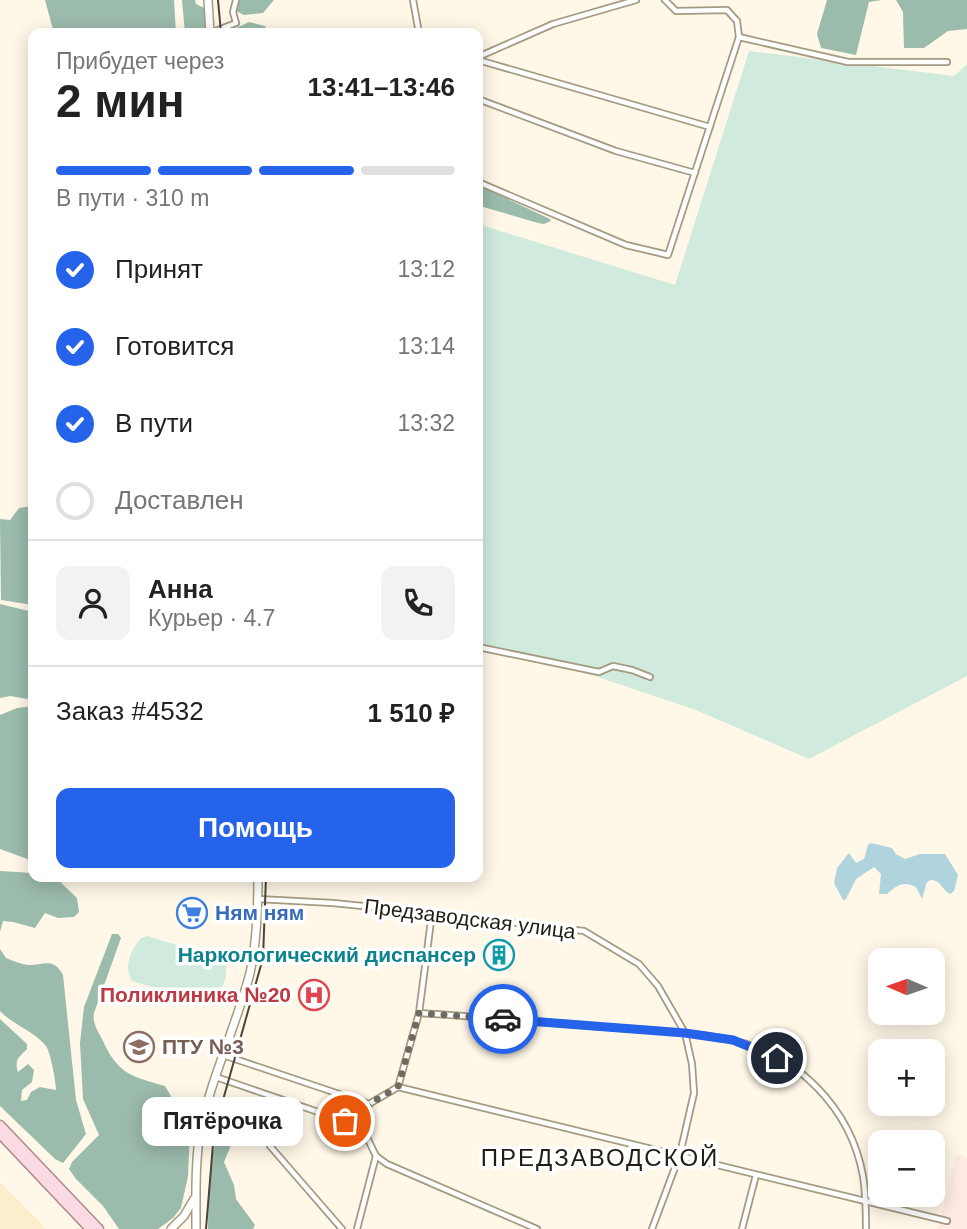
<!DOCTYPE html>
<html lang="ru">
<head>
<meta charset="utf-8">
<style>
  body { margin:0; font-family:Helvetica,sans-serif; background:#f2f2f2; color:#222; height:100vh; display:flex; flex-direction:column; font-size:26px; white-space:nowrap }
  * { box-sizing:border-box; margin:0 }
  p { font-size:23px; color:#767676 }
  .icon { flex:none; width:38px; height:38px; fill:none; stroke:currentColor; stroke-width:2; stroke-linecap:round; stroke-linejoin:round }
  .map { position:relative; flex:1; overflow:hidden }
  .drawer { position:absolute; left:28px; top:28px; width:455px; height:854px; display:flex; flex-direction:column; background:#fff; border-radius:14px; box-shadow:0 4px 18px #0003 }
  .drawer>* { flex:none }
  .needle { width:46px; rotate:272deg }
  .fabs { position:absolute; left:868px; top:948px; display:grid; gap:14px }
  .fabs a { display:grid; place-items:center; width:77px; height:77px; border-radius:14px; background:#fff; box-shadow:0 4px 18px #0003; font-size:35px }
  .pin { position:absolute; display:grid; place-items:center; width:60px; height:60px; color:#fff; margin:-30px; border:4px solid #fff; border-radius:50%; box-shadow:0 2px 7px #0007 }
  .courier { position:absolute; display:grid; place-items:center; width:70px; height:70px; margin:-35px; border:5px solid #2563eb; border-radius:50%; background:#fff; color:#222; box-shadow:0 2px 9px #0007 }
  .bubble { position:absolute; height:49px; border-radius:14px; background:#fff; box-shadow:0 4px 18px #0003; font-size:23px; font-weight:600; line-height:49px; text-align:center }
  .overview em { font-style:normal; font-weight:600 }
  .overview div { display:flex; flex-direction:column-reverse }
  .overview { display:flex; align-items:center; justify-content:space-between; height:119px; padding:0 28px }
  h1 { font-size:46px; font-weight:600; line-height:52px }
  .bar { display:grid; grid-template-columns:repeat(4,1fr); gap:10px 7px; align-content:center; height:84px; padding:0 28px }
  .bar i { height:9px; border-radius:5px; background:#e0e0e0 }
  .bar .current { background:#2563eb }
  .bar p { grid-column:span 4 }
  .line { display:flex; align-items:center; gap:18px; padding:0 28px; border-top:2px solid #e0e0e0 }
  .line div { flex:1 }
  .round { display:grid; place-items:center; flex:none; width:74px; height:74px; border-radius:14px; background:#f2f2f2 }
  ol { padding:0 28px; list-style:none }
  li { display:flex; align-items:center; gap:21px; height:77px }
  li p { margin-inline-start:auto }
  li .icon { padding:7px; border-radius:50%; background:#2563eb; color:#fff; stroke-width:4 }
  li:last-child { color:#767676 }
  li i { width:38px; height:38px; border:4px solid #e0e0e0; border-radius:50% }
  .button { display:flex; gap:14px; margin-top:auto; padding:14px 28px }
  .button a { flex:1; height:80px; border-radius:14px; background:#2563eb; color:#fff; font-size:28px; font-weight:600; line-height:80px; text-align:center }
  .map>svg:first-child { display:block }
  .built { fill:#fceecc }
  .medical { fill:#feeae3 }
  .green { fill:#d0ebde }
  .forest { fill:#9bbbac }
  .water { fill:#afd4dd }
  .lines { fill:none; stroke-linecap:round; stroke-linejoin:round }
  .street-casing { stroke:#a49a81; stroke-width:8 }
  .secondary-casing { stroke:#a49a81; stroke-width:10 }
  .primary-casing { stroke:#ad898e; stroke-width:11 }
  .street { stroke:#fff; stroke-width:4.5 }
  .secondary { stroke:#fff; stroke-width:7 }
  .primary { stroke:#fbdbe3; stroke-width:8 }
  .tram { stroke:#49453a; stroke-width:2 }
  .done { stroke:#6f6a5e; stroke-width:7; stroke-dasharray:0 12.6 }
  .route { stroke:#2563eb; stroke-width:9 }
  .labels { text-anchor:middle; stroke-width:7; stroke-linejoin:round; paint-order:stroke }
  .shop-label { font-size:21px; font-weight:bold; fill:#366cbe; stroke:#fff; text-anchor:start }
  .street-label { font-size:21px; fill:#211d13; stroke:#fff }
  .culture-label { font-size:21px; font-weight:bold; fill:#0d838f; stroke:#fff; text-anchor:end }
  .health-label { font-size:21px; font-weight:bold; fill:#be3a42; stroke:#fff; text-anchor:end }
  .education-label { font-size:21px; font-weight:bold; fill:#785e54; stroke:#fff; text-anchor:start }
  .quarter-label { font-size:24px; letter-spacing:2px; fill:#211d13; stroke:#fff }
</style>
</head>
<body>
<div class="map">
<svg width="967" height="1229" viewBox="0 0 967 1229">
  <rect width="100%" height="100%" fill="#fff8e8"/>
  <path class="built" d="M0 1182 46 1229H0Z"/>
  <path class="medical" d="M956 1154 967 1158V1229H938Z"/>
  <g class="green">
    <path d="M749 51 954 76 967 64V676L809 759 696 710 598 677 478 643V224L675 285Z"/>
    <path d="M147 936 217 957 226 964V976L218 1000 201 1002 132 981C123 966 131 950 141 938Z"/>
  </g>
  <g class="forest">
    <path d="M45 0H174L176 33H89L80 31 77 33H54Z"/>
    <path d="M182 0H195L196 4 204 8 206 33H185Z"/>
    <path d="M238 0H274L263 13 244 15 236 11Z"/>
    <path d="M827 0H882L869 2 856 55 821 48 817 34Z"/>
    <path d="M896 0H967V29L948 31 924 48H904L903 12Z"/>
    <path d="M249 22 265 26 268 33H230V31Z"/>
    <path d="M478 185 550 219 551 221 544 224 538 223 480 206 478 204Z"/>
    <path d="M32 506 33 605 1 600 0 519 10 520 19 508Z"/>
    <path d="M0 604 33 612V700L10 696 0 698Z"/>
    <path d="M33 706V861L0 849V715L17 708Z"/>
    <path d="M0 871 33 873V877H55L77 898 79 912 74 917 58 918 45 913 35 928 13 922 3 921 0 932Z"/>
    <path d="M112 934H118L121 938 94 1013C92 1023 98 1031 102 1039 118 1074 130 1076 165 1086L172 1098 191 1110 188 1176 181 1208 173 1218 158 1229H119L103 1206 76 1179 69 1169 72 1162 99 1135 83 1099 80 1043 84 1007Z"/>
    <path d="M0 949 6 958C13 961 21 964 28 965 42 966 53 956 63 975L76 1100 86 1134 63 1163 55 1159 0 1106V1019L27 1044V1049C19 1057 14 1060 18 1072L28 1064 34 1070 32 1082 22 1090 21 1101 27 1100 31 1092 40 1087 56 1090C56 1081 50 1051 46 1046 34 1031 13 1025 0 1011Z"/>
    <path d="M233 1127 236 1133 224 1162 234 1185 236 1199 255 1225 253 1229H208C209 1201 207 1154 221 1130Z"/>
  </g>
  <path class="water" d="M871 843 892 848 896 854 905 859 920 854H945L958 875 954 891 950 894C942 890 941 880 931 880L927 882 922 899 916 887C903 880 896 886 887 894H879L881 874 874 867 856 879 846 899 843 900 834 883 837 868 849 853 856 863 864 859 868 845Z"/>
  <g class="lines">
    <g class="street-casing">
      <g id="street">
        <path d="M413 0 419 33"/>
        <path d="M665 0 676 11 727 10 737 21 739 37"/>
        <path d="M210 33 236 23 233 12 236 0"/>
        <path d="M478 57 553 24 636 0"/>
        <path d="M478 60 710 127"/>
        <path d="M478 99 616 151 695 173"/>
        <path d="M478 182 626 245 668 255 739 37 848 62H947"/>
        <path d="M478 647 599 672 613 666 632 670 650 677"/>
        <path d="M258 899 333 903 432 913 584 931 639 964 658 986 685 1033 692 1064 694 1093 680 1154 652 1229"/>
        <path d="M419 1013C481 1017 543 1022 604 1027 646 1030 689 1031 731 1040 798 1054 851 1109 863 1176 866 1194 866 1211 866 1229"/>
        <path d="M223 1055 369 1104"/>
        <path d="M216 1077 362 1127"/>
        <path d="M398 1087 947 1221"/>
        <path d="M281 1101 268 1137 270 1146 342 1229"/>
        <path d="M376 1156 387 1164 537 1229"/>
        <path d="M357 1229 376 1156 362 1127 369 1104 398 1087 419 1013 432 913"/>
        <path d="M742 1229 756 1175"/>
      </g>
    </g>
    <g class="secondary-casing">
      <g id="secondary">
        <path d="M208 0 210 33"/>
        <path d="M171 1229 184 1216 194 1199"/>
        <path d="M196 1229C196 1197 195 1164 200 1132 211 1078 236 1027 250 973 257 942 258 909 258 877"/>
      </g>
    </g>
    <g class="primary-casing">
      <g id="primary">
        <path d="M0 1125 99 1229"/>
        <path d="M0 1134 90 1229"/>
      </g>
    </g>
    <use href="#street" class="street"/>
    <use href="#secondary" class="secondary"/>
    <use href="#primary" class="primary"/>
    <g class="tram">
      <path d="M218 0 221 33"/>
      <path d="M206 1229 214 1132 263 958 266 877"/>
    </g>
  </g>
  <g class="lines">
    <path class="done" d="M345 1121 362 1126 369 1104 398 1087 419 1013 503 1019"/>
    <path class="route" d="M503 1019 685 1033 733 1040 777 1058"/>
  </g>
  <defs>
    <g id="supermarket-ring" transform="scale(1.575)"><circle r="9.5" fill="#fff" stroke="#3f7fe0" stroke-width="1.5"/><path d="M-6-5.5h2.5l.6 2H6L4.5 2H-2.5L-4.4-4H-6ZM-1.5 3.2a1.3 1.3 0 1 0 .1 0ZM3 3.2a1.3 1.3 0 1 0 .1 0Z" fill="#3f7fe0"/></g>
    <g id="building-ring" transform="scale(1.575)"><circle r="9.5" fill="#fff" stroke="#0f9aa8" stroke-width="1.5"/><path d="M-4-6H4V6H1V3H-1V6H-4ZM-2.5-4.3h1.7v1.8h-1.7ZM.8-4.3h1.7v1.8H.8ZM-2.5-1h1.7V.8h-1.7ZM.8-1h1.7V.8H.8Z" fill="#0f9aa8"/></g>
    <g id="hospital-ring" transform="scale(1.575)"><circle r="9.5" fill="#fff" stroke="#e0444e" stroke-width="1.5"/><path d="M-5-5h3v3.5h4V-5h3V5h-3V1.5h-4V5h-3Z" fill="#e0444e"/></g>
    <g id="university-ring" transform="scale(1.575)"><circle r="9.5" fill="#fff" stroke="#8d6e63" stroke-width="1.5"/><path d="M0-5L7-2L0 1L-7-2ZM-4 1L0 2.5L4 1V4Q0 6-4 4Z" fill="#8d6e63"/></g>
  </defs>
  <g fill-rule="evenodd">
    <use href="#supermarket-ring" x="192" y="913"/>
    <use href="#building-ring" x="499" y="955"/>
    <use href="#hospital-ring" x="314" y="995"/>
    <use href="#university-ring" x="139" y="1047"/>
  </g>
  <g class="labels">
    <g class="shop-label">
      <text x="215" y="920">Ням ням</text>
    </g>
    <g class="street-label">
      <text transform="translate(470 919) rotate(7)" y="7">Предзаводская улица</text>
    </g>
    <g class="culture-label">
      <text x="476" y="962">Наркологический диспансер</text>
    </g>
    <g class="health-label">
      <text x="291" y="1002">Поликлиника №20</text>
    </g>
    <g class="education-label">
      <text x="162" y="1054">ПТУ №3</text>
    </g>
    <g class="quarter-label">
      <text x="600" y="1166">ПРЕДЗАВОДСКОЙ</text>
    </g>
  </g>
</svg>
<div class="fabs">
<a><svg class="needle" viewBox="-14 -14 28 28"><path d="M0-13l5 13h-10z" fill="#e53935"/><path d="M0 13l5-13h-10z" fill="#767676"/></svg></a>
<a>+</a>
<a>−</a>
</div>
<div class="pin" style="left:345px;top:1121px;background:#ea580c"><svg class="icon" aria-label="bag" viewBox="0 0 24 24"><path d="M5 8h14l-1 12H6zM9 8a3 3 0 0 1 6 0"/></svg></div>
<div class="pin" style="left:777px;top:1058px;background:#1f2937"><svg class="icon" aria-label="home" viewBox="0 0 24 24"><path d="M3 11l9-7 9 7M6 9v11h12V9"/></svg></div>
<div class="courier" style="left:503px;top:1019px"><svg class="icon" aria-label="car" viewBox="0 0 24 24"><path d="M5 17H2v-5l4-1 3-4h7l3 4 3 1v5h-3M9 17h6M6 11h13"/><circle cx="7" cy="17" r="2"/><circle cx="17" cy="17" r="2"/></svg></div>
<div class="bubble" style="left:142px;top:1097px;width:161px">Пятёрочка</div>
<section class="drawer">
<div class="overview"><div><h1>2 мин</h1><p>Прибудет через</p></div><em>13:41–13:46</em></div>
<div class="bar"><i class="current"></i><i class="current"></i><i class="current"></i><i></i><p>В пути · 310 m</p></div>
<ol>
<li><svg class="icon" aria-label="check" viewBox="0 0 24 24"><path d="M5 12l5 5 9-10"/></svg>Принят<p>13:12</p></li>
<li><svg class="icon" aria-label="check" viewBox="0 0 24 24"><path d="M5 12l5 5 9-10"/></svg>Готовится<p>13:14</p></li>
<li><svg class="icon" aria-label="check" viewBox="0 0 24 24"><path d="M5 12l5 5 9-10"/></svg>В пути<p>13:32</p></li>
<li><i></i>Доставлен</li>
</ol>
<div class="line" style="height:126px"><a class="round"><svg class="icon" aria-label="person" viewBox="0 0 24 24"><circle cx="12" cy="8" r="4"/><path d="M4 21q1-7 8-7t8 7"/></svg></a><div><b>Анна</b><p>Курьер · 4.7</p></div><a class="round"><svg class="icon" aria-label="phone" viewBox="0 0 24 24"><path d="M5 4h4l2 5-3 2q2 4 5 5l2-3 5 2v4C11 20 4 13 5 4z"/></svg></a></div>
<div class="line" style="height:91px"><div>Заказ #4532</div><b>1 510 ₽</b></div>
<div class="button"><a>Помощь</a></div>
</section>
</div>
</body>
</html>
